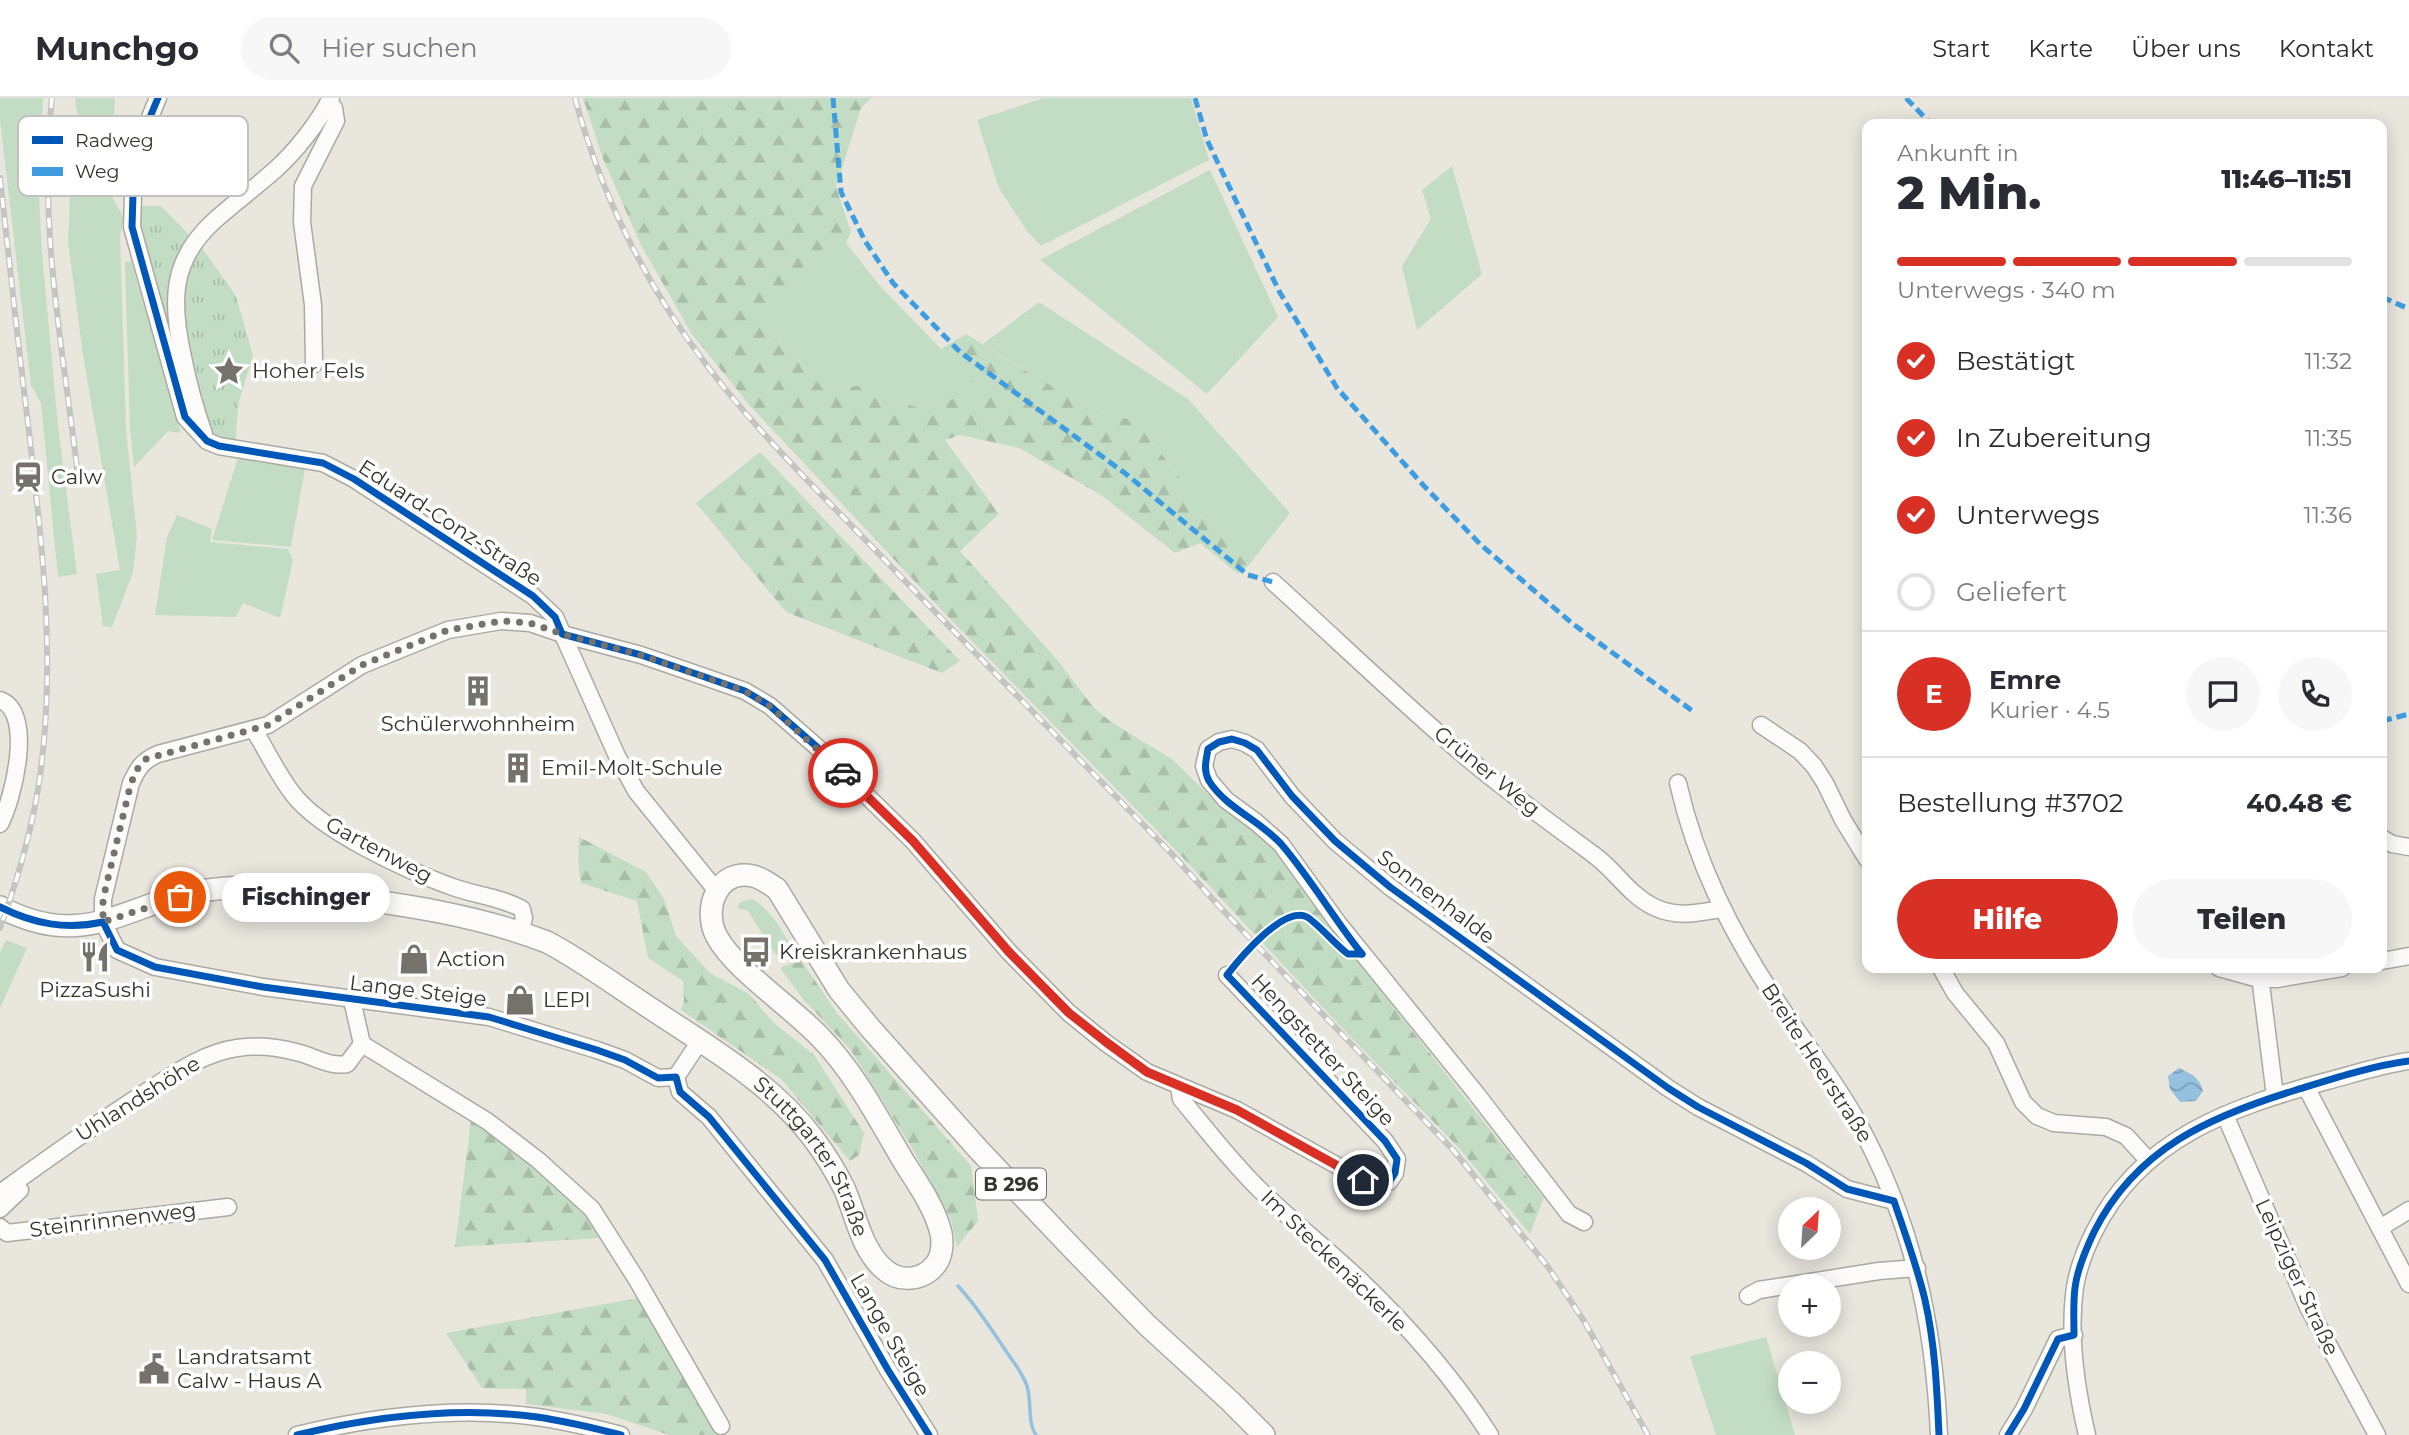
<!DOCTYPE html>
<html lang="de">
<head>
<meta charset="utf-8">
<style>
  body { margin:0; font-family:Montserrat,sans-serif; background:#f7f7f7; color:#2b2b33; height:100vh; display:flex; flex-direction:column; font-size:26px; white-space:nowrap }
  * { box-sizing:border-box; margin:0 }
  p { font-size:23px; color:#7c7c81 }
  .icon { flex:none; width:38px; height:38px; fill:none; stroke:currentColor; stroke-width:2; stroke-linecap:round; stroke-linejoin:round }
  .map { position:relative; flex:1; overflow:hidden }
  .drawer { position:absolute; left:1862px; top:21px; width:525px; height:854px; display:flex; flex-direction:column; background:#fff; border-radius:14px; box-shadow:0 4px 18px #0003 }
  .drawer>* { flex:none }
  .needle { width:46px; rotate:25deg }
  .buttons { position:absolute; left:1778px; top:1099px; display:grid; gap:14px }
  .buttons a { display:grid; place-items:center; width:63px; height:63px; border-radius:50%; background:#fff; box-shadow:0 4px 18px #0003; font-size:35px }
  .pin { position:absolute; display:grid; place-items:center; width:60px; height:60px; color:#fff; margin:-30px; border:4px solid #fff; border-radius:50%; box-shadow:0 2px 7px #0007 }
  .courier { position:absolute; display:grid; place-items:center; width:70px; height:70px; margin:-35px; border:5px solid #d93025; border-radius:50%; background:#fff; color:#222; box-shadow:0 2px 9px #0007 }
  .bubble { position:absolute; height:49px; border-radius:24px; background:#fff; box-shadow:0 4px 18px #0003; font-size:23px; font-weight:800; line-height:49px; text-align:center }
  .head em { font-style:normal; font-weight:800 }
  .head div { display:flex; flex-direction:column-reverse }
  .head { display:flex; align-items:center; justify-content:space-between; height:119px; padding:0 35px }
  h1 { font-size:46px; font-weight:800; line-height:52px }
  .bar { display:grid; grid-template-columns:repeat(4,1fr); gap:10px 7px; align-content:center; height:84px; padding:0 35px }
  .bar i { height:9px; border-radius:5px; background:#e1e1e2 }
  .bar .selected { background:#d93025 }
  .bar p { grid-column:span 4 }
  .line { display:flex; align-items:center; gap:18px; padding:0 35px; border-top:2px solid #e1e1e2 }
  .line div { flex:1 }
  .round { display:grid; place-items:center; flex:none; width:74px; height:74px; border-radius:37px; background:#f7f7f7 }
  ol { padding:0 35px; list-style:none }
  li { display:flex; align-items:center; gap:21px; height:77px }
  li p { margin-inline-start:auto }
  li .icon { padding:7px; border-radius:50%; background:#d93025; color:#fff; stroke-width:4 }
  li:last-child { color:#7c7c81 }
  li i { width:38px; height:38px; border:4px solid #e1e1e2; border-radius:50% }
  .primary-button { display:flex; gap:14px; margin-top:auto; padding:14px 35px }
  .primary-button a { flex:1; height:80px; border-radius:42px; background:#d93025; color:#fff; font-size:28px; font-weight:800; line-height:80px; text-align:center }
  .primary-button a+a { background:#f7f7f7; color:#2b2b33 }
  header { display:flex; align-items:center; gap:42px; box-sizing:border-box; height:98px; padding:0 35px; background:#fff; border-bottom:2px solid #e1e1e2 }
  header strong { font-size:33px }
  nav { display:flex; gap:38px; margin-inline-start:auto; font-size:24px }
  .search { width:490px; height:63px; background:#f7f7f7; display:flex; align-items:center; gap:18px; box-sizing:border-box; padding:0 24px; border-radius:38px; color:#7c7c81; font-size:26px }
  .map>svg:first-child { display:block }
  .green { fill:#c3ddc4 }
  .forest { fill:url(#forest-firs) }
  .park { fill:url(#park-tufts) }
  .water { fill:url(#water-waves) }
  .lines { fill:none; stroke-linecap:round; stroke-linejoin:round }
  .stream { stroke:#95c0de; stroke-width:3.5 }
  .minor-casing { stroke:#abaaa2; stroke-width:19 }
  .major-casing { stroke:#abaaa2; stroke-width:24 }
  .minor { stroke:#fcfbfa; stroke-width:16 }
  .major { stroke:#fcfbfa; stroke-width:21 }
  .rail-casing { stroke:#c4c4c2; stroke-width:6 }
  .rail { stroke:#fff; stroke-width:3.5; stroke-dasharray:10; stroke-linecap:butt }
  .quiet { stroke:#3e9de1; stroke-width:5; stroke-dasharray:10 5; stroke-linecap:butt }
  .cycleway-casing { stroke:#fff; stroke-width:11 }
  .cycleway { stroke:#0057b8; stroke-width:7 }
  .done { stroke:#74726b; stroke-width:7; stroke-dasharray:0 12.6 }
  .route { stroke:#d93025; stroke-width:9 }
  .labels { text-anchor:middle; stroke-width:7; stroke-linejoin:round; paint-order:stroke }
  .shield { fill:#fff; stroke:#72716c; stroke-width:2 }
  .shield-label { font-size:19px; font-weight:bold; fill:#36342d }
  .poi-label { font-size:21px; fill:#36342d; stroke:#fff; text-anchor:start }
  .street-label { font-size:21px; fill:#36342d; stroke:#fff }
  .key { fill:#fff; stroke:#c3c2c0; stroke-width:2 }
  .key-label { font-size:19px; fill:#36342d }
</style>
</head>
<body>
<header>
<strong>Munchgo</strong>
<div class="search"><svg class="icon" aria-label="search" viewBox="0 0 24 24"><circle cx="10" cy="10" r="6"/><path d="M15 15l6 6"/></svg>Hier suchen</div>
<nav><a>Start</a><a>Karte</a><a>Über uns</a><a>Kontakt</a></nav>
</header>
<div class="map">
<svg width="2409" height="1337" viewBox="0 0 2409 1337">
  <defs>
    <pattern id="forest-firs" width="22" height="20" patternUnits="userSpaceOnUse" patternTransform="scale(1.75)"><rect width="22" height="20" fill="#c3ddc4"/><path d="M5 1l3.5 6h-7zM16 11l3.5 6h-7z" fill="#a8bea9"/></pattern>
    <pattern id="park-tufts" width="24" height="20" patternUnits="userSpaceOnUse" patternTransform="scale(1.75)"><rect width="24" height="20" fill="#c3ddc4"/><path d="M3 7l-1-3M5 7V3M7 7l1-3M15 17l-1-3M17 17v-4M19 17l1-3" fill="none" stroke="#a8bea9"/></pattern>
    <pattern id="water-waves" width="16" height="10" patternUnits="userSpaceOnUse" patternTransform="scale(1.75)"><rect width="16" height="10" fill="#95c0de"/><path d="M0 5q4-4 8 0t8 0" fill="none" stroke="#7a9db4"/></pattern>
  </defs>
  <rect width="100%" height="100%" fill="#e8e6dd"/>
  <g class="green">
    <path d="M0 0H43L39 96 42 155 58 328 77 476 58 479 41 305 31 287 0 22Z"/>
    <path d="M75 0H115L110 95 124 120 120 137 126 332 137 438 133 474 112 529 103 528 96 476 120 472 83 257 68 144 71 75 79 27Z"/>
    <path d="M1044 0H1191L1209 62 1041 148 1027 133 999 90 977 22Z"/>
    <path d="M1452 68 1482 176 1417 232 1402 168 1431 121 1422 92Z"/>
    <path d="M1210 72 1278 219 1207 296 1040 162Z"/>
    <path d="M846 145 881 189 981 292 920 311 864 288 822 289 756 219Z"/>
    <path d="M131 163 181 335 168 333 134 369 130 331 125 164Z"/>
    <path d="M1039 204 1188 301 1290 415 1248 468 1136 323 1105 316 1041 282 983 246Z"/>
    <path d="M238 360 305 370 291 449 212 442Z"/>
    <path d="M177 417 212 431 210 444 288 451 293 462 280 520 243 505 236 519 155 517 167 439Z"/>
    <path d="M752 801C772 813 782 833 794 853L776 857 748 813 737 810 740 804Z"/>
    <path d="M6 842 27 850 0 910V855Z"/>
    <path d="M1766 1239 1795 1337H1716L1690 1258Z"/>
  </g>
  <g class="forest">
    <path d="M583 0H871L861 10 836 89 851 134 846 145 757 220 822 289 864 288 920 311 980 292 941 251 966 236 1041 282 1105 316 1136 323 1248 468 1238 476 1200 445 1175 455 1101 397 1019 350 960 337 945 342 999 416 960 453 1058 563 1093 609 1111 624 1172 661 1219 707 1249 729 1274 751 1331 830 1544 1100 1530 1136 1458 1049 1344 932 1171 747 952 523 751 309 691 235 641 147 603 61Z"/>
    <path d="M760 354 960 563 942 575 786 514 696 405Z"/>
    <path d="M579 739 646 774 664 801 676 838 710 875 749 896 774 925 814 957 864 1035 859 1057 850 1063 781 981 681 912 684 904 683 883 648 860 637 803 581 785 578 765Z"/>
    <path d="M800 861 837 915 971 1068 978 1123 957 1149 951 1122 912 1050 850 951 804 902 780 870Z"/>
    <path d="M471 1023 485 1031 531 1065 581 1111 599 1140 455 1149Z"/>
    <path d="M638 1200 719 1337H669L607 1316 526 1306V1291L482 1290 446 1235Z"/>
  </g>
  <path class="park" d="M136 108H161L202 150 236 198 253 258 239 303 235 344 210 341 181 232 168 234 137 133Z"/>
  <path class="water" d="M2179 970C2192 976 2199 979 2203 993L2196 1003 2180 1004 2170 991 2168 978Z"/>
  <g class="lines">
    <path class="stream" d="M958 1188C976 1207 989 1228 1004 1250 1012 1263 1022 1273 1027 1288 1032 1303 1027 1324 1036 1337"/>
    <g class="minor-casing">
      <g id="minor">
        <path d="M158 0 143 36 134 64 132 129 185 319 207 343 219 348 323 365 354 381 533 498 555 519 617 658 636 693 716 792"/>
        <path d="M314 266 313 207 302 124 303 88 336 23 334 10 328 5"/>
        <path d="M204 336C195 310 188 285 183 259 171 205 170 163 214 123 234 105 256 89 276 71 296 53 318 25 331 0"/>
        <path d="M1273 484C1335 540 1396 599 1459 653 1502 690 1548 723 1594 757 1616 773 1629 797 1654 809 1677 820 1697 815 1721 811"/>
        <path d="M0 602C35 614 13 702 0 726"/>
        <path d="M1761 627 1800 653 1814 668 1825 685 1843 722 1867 761"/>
        <path d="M254 632C267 653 278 677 293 696 321 733 406 772 450 788 473 797 501 799 522 811L524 820 520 834"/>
        <path d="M1678 685C1696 765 1731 834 1776 902 1802 942 1833 979 1856 1021 1912 1121 1934 1224 1939 1337"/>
        <path d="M2382 740 2392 746 2409 749"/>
        <path d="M2382 863 2409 858"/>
        <path d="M1941 870 1955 895 1996 945 2023 1004 2037 1018 2054 1025 2106 1029 2126 1038 2148 1062"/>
        <path d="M2219 870 2259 881H2277L2342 870"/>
        <path d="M2259 870 2275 998"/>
        <path d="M352 902 362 946 487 1023 538 1062 592 1111 637 1182 721 1328"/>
        <path d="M700 943 676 979 680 994 709 1019 825 1162 888 1272 929 1337"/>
        <path d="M676 979 658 980 625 962 597 952 489 919 263 889 155 869 117 852 103 824V801L131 685C138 670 142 663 158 656L268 627 362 567 448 532 501 523 530 525 562 536 641 557 702 578 745 593 770 608 817 649 913 743 1009 854 1069 915 1106 945 1147 974 1237 1012 1363 1082 1378 1086 1389 1084 1395 1075 1397 1061 1385 1043 1227 877"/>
        <path d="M1179 989 1181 1001C1207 1032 1232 1065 1261 1093 1293 1124 1328 1152 1360 1182 1407 1227 1455 1282 1490 1337"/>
        <path d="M2306 989 2409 1186"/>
        <path d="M2225 1017 2308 1209 2377 1337"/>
        <path d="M0 1095C47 1061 93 1028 141 997 171 978 202 955 237 950 256 947 277 949 296 954 314 958 328 969 347 966L362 946"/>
        <path d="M0 1111 20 1092"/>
        <path d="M1584 1124 1569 1116 1475 994 1338 825 1281 746 1256 724 1226 702 1209 682 1204 668 1208 651 1219 644 1232 641 1245 645 1257 652 1292 698 1335 743 1390 789 1668 990 1698 1009 1806 1065 1847 1091 1894 1103"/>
        <path d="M0 1129 7 1135 228 1109"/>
        <path d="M2380 1130 2409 1112"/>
        <path d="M1748 1198 1759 1192 1879 1173 1917 1170"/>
        <path d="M297 1337C376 1318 456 1308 537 1319 565 1323 594 1330 621 1337"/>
        <path d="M2008 1337 2024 1311 2058 1241 2074 1237"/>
        <path d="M2087 1337C2076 1290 2068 1238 2075 1189 2078 1171 2086 1150 2094 1134 2140 1040 2232 1009 2327 983 2354 976 2381 967 2409 963"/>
      </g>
    </g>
    <g class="major-casing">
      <g id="major">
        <path id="s1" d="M0 809C91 857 130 799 216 791 252 787 291 792 328 797 402 806 477 817 547 844 583 863 616 888 650 910 707 948 772 985 813 1040 825 1056 835 1072 844 1090 856 1117 861 1151 884 1171 899 1185 923 1183 936 1166 942 1158 943 1145 941 1135 935 1110 918 1086 904 1064 879 1022 855 975 821 940 793 910 735 872 717 839 702 812 717 770 753 778 762 780 769 786 777 791L839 892 871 931 978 1051 1072 1150 1147 1227 1230 1303 1264 1337"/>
      </g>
    </g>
    <use href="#minor" class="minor"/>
    <use href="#major" class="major"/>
    <g class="rail-casing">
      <g id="rail">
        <path d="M52 0C38 129 63 250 78 378"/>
        <path d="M575 0C601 97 647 189 708 269 765 344 836 410 901 479 991 571 1081 663 1171 755L1217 806 1454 1053 1548 1169 1584 1223 1648 1337"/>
        <path d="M0 80C9 159 17 238 27 317 41 435 56 552 41 671 34 725 19 778 0 830"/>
      </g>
    </g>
    <use href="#rail" class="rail"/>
    <g class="quiet">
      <path d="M833 0 841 94 865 143 893 185 960 254 1126 376 1248 477 1273 484"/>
      <path d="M1195 0 1207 42 1279 193 1337 290 1424 388 1481 447 1573 526 1694 614"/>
      <path d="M1906 0 1931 26"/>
      <path d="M2382 199 2409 211"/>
      <path d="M2382 623 2409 616"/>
    </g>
    <g class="cycleway-casing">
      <g id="cycleway">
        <path d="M158 0 143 36 134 64 132 129 185 319 207 343 219 348 323 365 354 381 533 498 555 519 562 536 641 557 702 578 745 593 770 608 817 649 913 743 1009 854 1069 915 1147 974 1237 1012 1363 1082 1378 1086 1389 1084 1395 1075 1397 1061 1385 1043 1227 877C1240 860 1284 807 1307 819 1316 824 1337 848 1348 856H1362"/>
        <path d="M0 809C34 826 66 832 103 824L117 852 155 869 263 889 489 919 597 952 625 962 658 980 676 979 680 994 709 1019 825 1162 888 1272 929 1337"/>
        <path d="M1362 856C1334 821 1311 781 1282 747 1261 723 1226 710 1209 683 1203 672 1206 663 1208 651L1219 644 1232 641 1245 645 1257 652 1292 698 1335 743 1390 789 1668 990 1698 1009 1806 1065 1847 1091 1894 1103C1905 1136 1917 1168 1925 1202 1935 1246 1937 1292 1939 1337"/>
        <path d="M297 1337C376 1318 456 1308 537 1319 565 1323 594 1330 621 1337"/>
        <path d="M2008 1337 2024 1311 2058 1241 2074 1237C2074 1222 2073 1205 2075 1190 2077 1171 2086 1151 2094 1134 2136 1050 2211 1018 2296 992 2332 981 2371 968 2409 963"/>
      </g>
    </g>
    <use href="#cycleway" class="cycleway"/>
  </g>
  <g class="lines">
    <path class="done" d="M180 799 103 824V801L131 685 138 670 146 661 268 627 362 567 448 532 502 523 530 525 562 536 641 557 745 593 770 608 843 675"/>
    <path class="route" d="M843 675 913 743 1009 854 1069 915 1106 944 1147 974 1237 1012 1363 1082"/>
  </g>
  <defs>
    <g id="sight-bare" transform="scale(2.415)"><path d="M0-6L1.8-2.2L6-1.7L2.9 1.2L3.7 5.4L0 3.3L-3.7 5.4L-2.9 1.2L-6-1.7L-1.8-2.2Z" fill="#74726b" stroke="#fff" stroke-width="2.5" paint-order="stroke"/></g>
    <g id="station-bare" transform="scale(2.415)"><path d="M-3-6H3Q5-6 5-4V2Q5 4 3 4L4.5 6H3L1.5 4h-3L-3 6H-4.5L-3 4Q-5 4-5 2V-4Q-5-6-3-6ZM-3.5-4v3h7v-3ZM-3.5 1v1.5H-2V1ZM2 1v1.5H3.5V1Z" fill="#74726b" stroke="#fff" stroke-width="2.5" paint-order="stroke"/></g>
    <g id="building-bare" transform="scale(2.415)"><path d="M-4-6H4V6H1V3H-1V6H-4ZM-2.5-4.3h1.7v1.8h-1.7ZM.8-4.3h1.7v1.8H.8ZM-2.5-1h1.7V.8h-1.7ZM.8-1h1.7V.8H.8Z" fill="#74726b" stroke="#fff" stroke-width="2.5" paint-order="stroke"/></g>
    <g id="bus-bare" transform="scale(2.415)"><path d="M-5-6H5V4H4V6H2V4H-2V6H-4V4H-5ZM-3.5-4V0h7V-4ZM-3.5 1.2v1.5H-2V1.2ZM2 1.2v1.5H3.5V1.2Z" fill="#74726b" stroke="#fff" stroke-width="2.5" paint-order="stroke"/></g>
    <g id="restaurant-bare" transform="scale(2.415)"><path d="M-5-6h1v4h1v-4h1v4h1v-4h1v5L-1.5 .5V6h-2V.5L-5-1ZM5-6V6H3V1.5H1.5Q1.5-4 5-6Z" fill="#74726b" stroke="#fff" stroke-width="2.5" paint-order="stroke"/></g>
    <g id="shop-bare" transform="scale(2.415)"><path d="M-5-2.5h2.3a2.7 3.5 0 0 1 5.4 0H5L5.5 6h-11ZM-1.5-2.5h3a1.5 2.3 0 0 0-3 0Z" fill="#74726b" stroke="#fff" stroke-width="2.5" paint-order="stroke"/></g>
    <g id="civic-bare" transform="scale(2.415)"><path d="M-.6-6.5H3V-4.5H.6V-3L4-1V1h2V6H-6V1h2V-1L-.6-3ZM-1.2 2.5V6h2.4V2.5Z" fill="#74726b" stroke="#fff" stroke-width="2.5" paint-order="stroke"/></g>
  </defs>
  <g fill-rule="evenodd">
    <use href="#sight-bare" x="229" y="273"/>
    <use href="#station-bare" x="28" y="379"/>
    <use href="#building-bare" x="478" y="593"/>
    <use href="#building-bare" x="518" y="670"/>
    <use href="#bus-bare" x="756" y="854"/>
    <use href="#restaurant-bare" x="95" y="859"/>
    <use href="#shop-bare" x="414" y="861"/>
    <use href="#shop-bare" x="520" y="902"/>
    <use href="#civic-bare" x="154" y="1271"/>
  </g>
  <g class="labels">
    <rect class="shield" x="976" y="1070.5" width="70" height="31" rx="5"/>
    <g class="shield-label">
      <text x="1011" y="1093">B 296</text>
    </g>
    <g class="poi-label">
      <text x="252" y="280">Hoher Fels</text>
      <text x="51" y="386">Calw</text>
      <text x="478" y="633" text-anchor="middle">Schülerwohnheim</text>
      <text x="541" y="677">Emil-Molt-Schule</text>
      <text x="779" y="861">Kreiskrankenhaus</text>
      <text x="437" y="868">Action</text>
      <text x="95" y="899" text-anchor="middle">PizzaSushi</text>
      <text x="543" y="909">LEPI</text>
      <text x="177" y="1266">Landratsamt<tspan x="177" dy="24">Calw - Haus A</tspan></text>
    </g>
    <g class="street-label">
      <text transform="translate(450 425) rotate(33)" y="7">Eduard-Conz-Straße</text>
      <text transform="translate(1487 673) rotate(39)" y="7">Grüner Weg</text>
      <text transform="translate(379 752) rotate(28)" y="7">Gartenweg</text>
      <text transform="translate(1436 799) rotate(37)" y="7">Sonnenhalde</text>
      <text transform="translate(418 893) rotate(7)" y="7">Lange Steige</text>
      <text transform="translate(1323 952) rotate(47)" y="7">Hengstetter Steige</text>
      <text transform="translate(1817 965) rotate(57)" y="7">Breite Heerstraße</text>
      <text transform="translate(138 1001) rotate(-32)" y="7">Uhlandshöhe</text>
      <text dy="7" stroke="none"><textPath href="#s1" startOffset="908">Stuttgarter Straße</textPath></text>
      <text transform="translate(113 1122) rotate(-7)" y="7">Steinrinnenweg</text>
      <text transform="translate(1334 1163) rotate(44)" y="7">Im Steckenäckerle</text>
      <text transform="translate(2297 1179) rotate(65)" y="7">Leipziger Straße</text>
      <text transform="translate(890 1237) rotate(60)" y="7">Lange Steige</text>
    </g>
  </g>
  <rect x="18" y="18" width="230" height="80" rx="10" class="key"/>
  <rect x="32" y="38" width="31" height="8" fill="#0057b8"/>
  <rect x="32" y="69" width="31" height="9" fill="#3e9de1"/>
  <g class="key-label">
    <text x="75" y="49">Radweg</text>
    <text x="75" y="80">Weg</text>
  </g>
</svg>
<div class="buttons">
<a><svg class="needle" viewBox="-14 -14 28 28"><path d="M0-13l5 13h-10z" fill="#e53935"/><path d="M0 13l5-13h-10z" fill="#7c7c81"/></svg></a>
<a>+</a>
<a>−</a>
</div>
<div class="pin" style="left:180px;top:799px;background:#ea580c"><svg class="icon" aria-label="bag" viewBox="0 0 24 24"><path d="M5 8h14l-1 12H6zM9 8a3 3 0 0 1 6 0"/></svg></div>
<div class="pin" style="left:1363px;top:1082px;background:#1f2937"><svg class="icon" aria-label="home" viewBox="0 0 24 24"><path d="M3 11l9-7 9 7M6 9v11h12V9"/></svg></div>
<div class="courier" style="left:843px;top:675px"><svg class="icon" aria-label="car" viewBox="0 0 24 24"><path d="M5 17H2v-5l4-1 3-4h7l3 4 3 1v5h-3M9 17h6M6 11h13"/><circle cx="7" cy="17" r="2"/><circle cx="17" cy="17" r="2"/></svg></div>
<div class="bubble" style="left:222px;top:775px;width:168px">Fischinger</div>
<section class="drawer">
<div class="head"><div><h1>2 Min.</h1><p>Ankunft in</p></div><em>11:46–11:51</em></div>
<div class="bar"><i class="selected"></i><i class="selected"></i><i class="selected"></i><i></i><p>Unterwegs · 340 m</p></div>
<ol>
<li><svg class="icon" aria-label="check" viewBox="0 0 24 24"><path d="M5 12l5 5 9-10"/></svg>Bestätigt<p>11:32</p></li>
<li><svg class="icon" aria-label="check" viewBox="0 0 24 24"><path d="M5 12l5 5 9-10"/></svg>In Zubereitung<p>11:35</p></li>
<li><svg class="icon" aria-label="check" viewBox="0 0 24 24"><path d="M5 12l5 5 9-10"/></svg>Unterwegs<p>11:36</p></li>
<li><i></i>Geliefert</li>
</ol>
<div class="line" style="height:126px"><b class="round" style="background:#d93025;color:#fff">E</b><div><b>Emre</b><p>Kurier · 4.5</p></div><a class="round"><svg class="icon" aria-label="chat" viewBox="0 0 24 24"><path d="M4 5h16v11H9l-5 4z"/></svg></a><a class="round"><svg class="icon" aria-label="phone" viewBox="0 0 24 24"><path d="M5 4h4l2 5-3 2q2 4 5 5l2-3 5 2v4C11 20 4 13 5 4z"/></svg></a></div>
<div class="line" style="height:91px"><div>Bestellung #3702</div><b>40.48 €</b></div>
<div class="primary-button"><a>Hilfe</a><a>Teilen</a></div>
</section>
</div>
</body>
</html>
